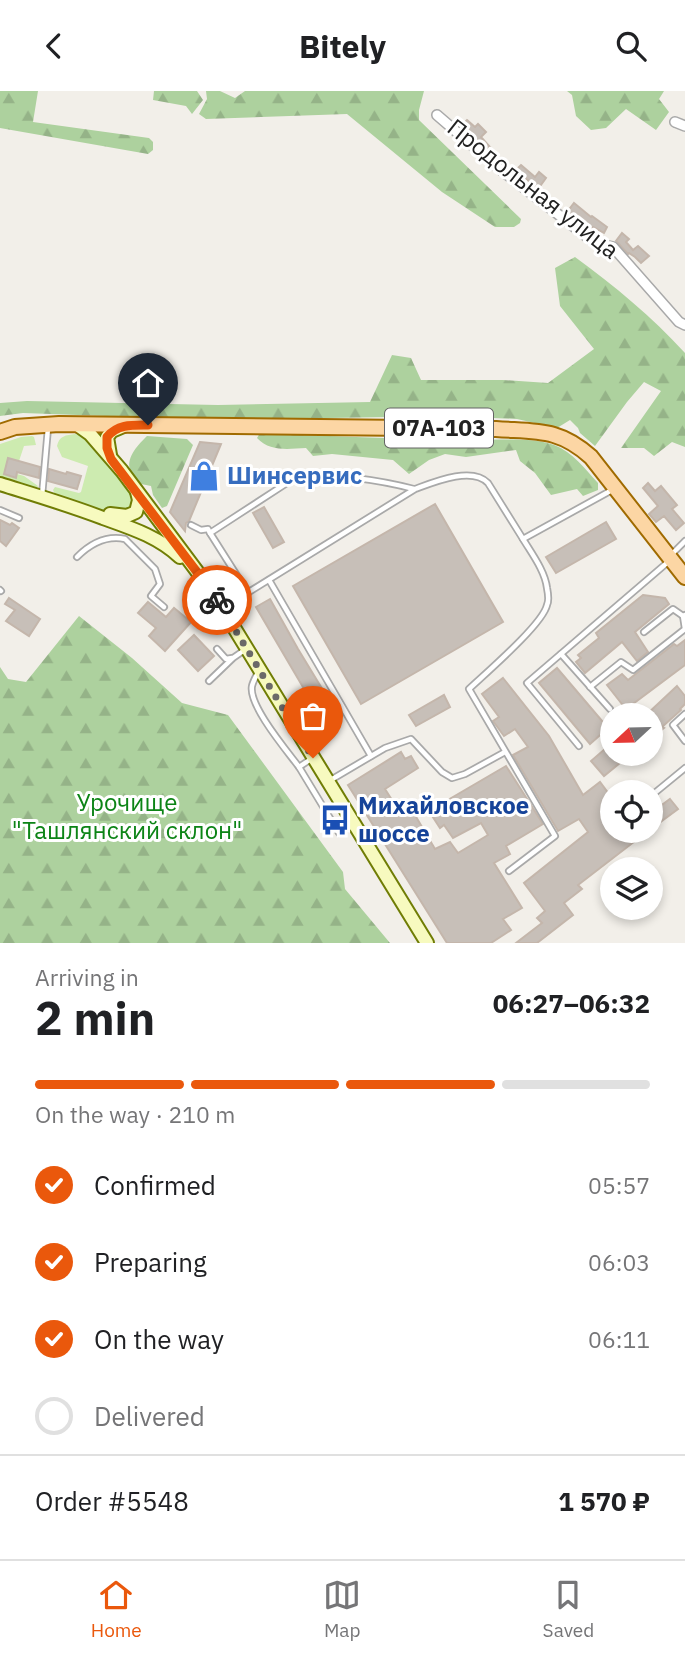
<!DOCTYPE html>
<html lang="en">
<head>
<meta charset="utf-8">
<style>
  body { margin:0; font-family:"IBM Plex Sans",sans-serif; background:#f6f6f6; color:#202124; height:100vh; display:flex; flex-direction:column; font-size:26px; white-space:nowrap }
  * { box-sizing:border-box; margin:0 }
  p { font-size:23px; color:#757577 }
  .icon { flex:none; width:38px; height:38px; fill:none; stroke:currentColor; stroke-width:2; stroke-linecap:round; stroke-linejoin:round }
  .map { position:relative; height:852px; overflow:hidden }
  .drawer { display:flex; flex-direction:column; background:#fff; flex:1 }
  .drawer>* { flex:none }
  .needle { width:46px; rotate:248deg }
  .buttons { position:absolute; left:600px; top:612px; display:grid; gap:14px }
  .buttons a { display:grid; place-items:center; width:63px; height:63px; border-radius:50%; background:#fff; box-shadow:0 4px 10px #0003; font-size:35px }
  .pin { position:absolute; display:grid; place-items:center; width:60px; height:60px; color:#fff; margin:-72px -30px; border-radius:50% 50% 50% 0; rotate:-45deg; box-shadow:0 0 7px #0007 }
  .pin .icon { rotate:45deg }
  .courier { position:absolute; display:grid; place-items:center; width:70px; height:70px; margin:-35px; border:5px solid #ea580c; border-radius:50%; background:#fff; color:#222; box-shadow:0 2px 9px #0007 }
  .headline em { font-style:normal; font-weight:700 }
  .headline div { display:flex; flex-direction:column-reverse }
  .headline { display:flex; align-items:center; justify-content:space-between; height:119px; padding:0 35px }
  h1 { font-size:46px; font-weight:700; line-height:52px }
  .bar { display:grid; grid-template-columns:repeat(4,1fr); gap:10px 7px; align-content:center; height:84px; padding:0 35px }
  .bar i { height:9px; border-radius:5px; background:#e0e0e0 }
  .bar .on { background:#ea580c }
  .bar p { grid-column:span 4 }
  .line { display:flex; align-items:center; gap:18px; padding:0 35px; border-top:2px solid #e0e0e0 }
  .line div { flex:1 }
  ol { padding:0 35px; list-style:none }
  li { display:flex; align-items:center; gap:21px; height:77px }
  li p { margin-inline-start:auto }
  li .icon { padding:7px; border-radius:50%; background:#ea580c; color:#fff; stroke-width:4 }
  li:last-child { color:#757577 }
  li i { width:38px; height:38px; border:4px solid #e0e0e0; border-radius:50% }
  header { display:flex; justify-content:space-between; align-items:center; height:91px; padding:0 35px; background:#fff; font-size:32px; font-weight:700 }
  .tab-bar { display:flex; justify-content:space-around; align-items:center; height:98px; border-top:2px solid #e0e0e0; background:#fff; font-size:19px; color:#757577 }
  .tab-bar a { display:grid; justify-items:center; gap:4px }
  .tab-bar .on { color:#ea580c }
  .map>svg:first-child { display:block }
  .grass { fill:#cdebb0 }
  .forest { fill:url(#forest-firs) }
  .building { fill:#c7bfb8; stroke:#c4b6ab; stroke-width:2 }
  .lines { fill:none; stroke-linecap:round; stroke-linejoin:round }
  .service-casing { stroke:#a9a9a9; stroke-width:8 }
  .minor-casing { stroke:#a9a9a9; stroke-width:12 }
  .secondary-casing { stroke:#707d05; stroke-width:16 }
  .primary-casing { stroke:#a06b00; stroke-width:18 }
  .service { stroke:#fff; stroke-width:4.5 }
  .minor { stroke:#fff; stroke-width:9 }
  .secondary { stroke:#f7fabf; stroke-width:12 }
  .primary { stroke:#fcd6a4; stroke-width:14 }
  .done { stroke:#6b6a68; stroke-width:7; stroke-dasharray:0 12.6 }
  .route { stroke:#ea580c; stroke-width:9 }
  .labels { text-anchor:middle; stroke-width:6; stroke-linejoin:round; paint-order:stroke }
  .shield { fill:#fff; stroke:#646464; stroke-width:2 }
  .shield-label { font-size:23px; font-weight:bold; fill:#222 }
  .street-label { font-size:24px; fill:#222; stroke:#fff }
  .shop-label { font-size:24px; font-weight:bold; fill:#366cbe; stroke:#fff; text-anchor:start }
  .park-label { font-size:24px; fill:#0c8416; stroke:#fff }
  .transit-label { font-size:24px; font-weight:bold; fill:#164399; stroke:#fff; text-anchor:start }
</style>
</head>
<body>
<header><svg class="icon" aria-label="back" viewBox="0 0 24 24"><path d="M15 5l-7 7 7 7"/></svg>Bitely<svg class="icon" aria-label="search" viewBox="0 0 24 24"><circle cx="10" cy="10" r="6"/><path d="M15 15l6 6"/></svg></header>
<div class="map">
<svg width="685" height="852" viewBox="0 0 685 852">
  <defs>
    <pattern id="forest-firs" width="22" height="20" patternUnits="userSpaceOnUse" patternTransform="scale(1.75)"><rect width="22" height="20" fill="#add19e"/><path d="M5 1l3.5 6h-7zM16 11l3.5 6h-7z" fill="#95b388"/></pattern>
  </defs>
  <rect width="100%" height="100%" fill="#f2efe9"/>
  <g class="grass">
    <path d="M75 343 87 346 131 400 133 406 132 416 128 420 117 423 56 405 53 399 55 396 79 402 81 401 88 375 62 366 57 355C59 345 66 344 75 343Z"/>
    <path d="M32 345 34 346 36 354 24 355 19 370 8 367 4 383 15 387 17 383 24 385 38 395 35 399 0 388V353L21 346Z"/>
  </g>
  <g class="forest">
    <path d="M0 0H38L33 31 149 47 153 51V59L148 63 0 37Z"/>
    <path d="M154 0H197L203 9 192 23 186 15 153 9Z"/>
    <path d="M206 0H220L235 7 245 0H424L419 19V29L521 128 520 132 514 136H495L442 101 347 23 206 28 199 23 207 8Z"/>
    <path d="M567 0H664L659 8 669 21 656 39 626 18 606 37 591 39 576 25 572 4Z"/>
    <path d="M575 166C616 196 651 225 685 262V356L672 351 654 365 644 357H621L661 300 644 291 627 311 595 355 580 342 578 337 570 329 557 337 517 328 449 325 216 329 23 322 0 325V312L27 310 218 314 370 311 392 264 411 267 421 289H503L548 292 594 258 560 215 555 177Z"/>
    <path d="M260 342C328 345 396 348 464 349 490 350 530 345 554 354 573 361 585 378 598 392V399L583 405 577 398 551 404 535 382 520 370 516 359 466 366 445 363 429 369 409 383 393 369 332 363 313 365 306 357C288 358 270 361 257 347Z"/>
    <path d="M147 345 187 348 193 354 167 415 162 417 153 404 151 395 141 393C138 389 132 384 130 378 126 366 139 353 147 345Z"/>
    <path d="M79 525 132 567 182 612 228 624 343 781 345 798 390 852H0V576L8 588 26 591Z"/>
  </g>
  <g class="building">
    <path d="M467 29 475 36 478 33 486 41 481 46 490 56 487 58 461 35Z"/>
    <path d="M521 74 535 86 539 81 546 87 538 98 516 79Z"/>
    <path d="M574 112 591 126 592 125 607 136 604 142 593 136 592 137 584 131 582 133 567 121Z"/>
    <path d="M622 142 629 148 626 151 633 159 638 155 649 165 641 172 635 166 629 162 628 163 616 150Z"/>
    <path d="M200 351 221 353 189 430 186 432 185 440 170 421Z"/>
    <path d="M8 367 40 376 39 387 17 381 16 387 4 383Z"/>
    <path d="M49 378 66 383 67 381 81 385 77 398 48 390Z"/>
    <path d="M648 392 655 400 661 395 677 414 672 418 684 432 676 439 664 425 656 431 649 423 658 415 643 397Z"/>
    <path d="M435 413 503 531 361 613 293 495Z"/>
    <path d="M264 416 284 451 273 457 253 422Z"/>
    <path d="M0 429 10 434 12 432 19 437 6 455 0 450Z"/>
    <path d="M606 431 616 448 556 482 546 466Z"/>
    <path d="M643 504 665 507 669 513 635 541 648 561 637 570 622 551 585 582 576 571 581 567 578 564 599 547 596 542Z"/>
    <path d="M9 507 40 528 29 545 6 530 15 519 5 513Z"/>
    <path d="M270 508 298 558 338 624 324 632 256 516Z"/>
    <path d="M148 511 166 526 174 517 191 531 165 560 149 545 156 537 138 522Z"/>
    <path d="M194 544 214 565 198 580 178 559Z"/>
    <path d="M685 549V574L626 618 607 594 622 583 628 589 674 553 677 555Z"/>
    <path d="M557 577 608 637 590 653 539 592Z"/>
    <path d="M503 587 549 645 583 704 600 691 612 707V740H648L578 794 582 798 564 812 573 824 537 852H516L542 832 537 827 545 820 524 792 588 741 579 728 558 740 513 664 528 656 515 638 504 645 493 630 499 626 482 603Z"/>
    <path d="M677 595 685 605V613L680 618 681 619 662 636 664 637 651 647V625H645Z"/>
    <path d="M444 604 450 616 416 635 409 624Z"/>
    <path d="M612 652V663H631L604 685 591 670Z"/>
    <path d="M401 661 405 668 411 665 418 677 385 698 399 720 409 714 435 758 450 751 458 762 488 744 481 732 453 747 444 734 440 737 429 720 506 675 543 733 506 755 510 763 494 772 522 817 503 828 511 839 491 852H447L348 694Z"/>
    <path d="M670 708 678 718 651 738V722Z"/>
  </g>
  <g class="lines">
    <g class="service-casing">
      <g id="service">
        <path d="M42 405 48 337"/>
        <path d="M0 419 19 427"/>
        <path d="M191 434 201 439 208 438 210 442"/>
        <path d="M670 465 685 450"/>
        <path d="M77 466C90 453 106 444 125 448L155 478 160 493 151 505 164 516"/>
        <path d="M269 489 371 665"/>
        <path d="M0 499 1 500"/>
        <path d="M248 502 210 442 293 388C317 378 388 391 414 398"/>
        <path d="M192 517 209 501"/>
        <path d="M223 517 415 398C434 391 472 375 488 392L523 448 612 399"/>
        <path d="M644 541 673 518 683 525"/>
        <path d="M217 558 226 568 232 567"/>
        <path d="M561 563 610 618"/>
        <path d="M259 579C257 584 253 590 252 595 248 614 287 660 299 676L311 668"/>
        <path d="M209 590 233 567 246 558"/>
        <path d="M590 596 621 571 633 579 685 538 683 525 685 524"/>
        <path d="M685 623 673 634 685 650"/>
        <path d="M579 655 527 592 668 471"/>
        <path d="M299 676 339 742 354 734"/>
        <path d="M329 690 385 657 411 648 442 681 452 687 465 683 505 661"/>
        <path d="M651 705 685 677"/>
        <path d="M509 780 555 745 469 598C486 582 543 533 547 514 549 510 548 502 547 497 545 480 532 463 523 448"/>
      </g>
    </g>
    <g class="minor-casing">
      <g id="minor">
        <path d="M437 24 496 75 595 152 613 156 679 231 685 234"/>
        <path d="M675 31 685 35"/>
      </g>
    </g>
    <g class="secondary-casing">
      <g id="secondary">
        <path d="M76 333 90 343 122 380 211 499 427 852"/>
        <path d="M110 364 107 346 112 340 126 334"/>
        <path d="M0 393C35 404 69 414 103 427 131 437 157 445 180 466"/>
        <path d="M110 423 127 425 136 421 139 409 137 401"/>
      </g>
    </g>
    <g class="primary-casing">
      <path id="primary" d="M0 341 15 336 59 333 496 338C537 341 559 337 591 366L685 486"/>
    </g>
    <use href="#service" class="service"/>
    <use href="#minor" class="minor"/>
    <use href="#secondary" class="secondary"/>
    <use href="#primary" class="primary"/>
  </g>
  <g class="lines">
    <path class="done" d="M217 509 313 667"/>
    <path class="route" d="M148 334C132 334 118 333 107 346V357L111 368 200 485 217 509"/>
  </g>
  <defs>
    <g id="shop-bare" transform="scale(2.415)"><path d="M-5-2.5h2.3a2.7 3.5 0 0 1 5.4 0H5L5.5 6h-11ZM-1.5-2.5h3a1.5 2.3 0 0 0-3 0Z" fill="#3f7fe0" stroke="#fff" stroke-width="2.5" paint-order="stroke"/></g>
    <g id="bus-bare" transform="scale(2.415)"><path d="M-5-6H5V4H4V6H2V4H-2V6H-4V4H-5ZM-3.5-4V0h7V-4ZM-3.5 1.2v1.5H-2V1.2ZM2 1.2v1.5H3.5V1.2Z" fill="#1a4fb4" stroke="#fff" stroke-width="2.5" paint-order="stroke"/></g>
  </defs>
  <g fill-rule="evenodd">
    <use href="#shop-bare" x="204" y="385"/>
    <use href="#bus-bare" x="335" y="729"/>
  </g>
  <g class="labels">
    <rect class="shield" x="385" y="317.5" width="108" height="39" rx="5"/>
    <g class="shield-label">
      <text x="439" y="345">07А-103</text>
    </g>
    <g class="street-label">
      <text transform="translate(533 98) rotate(38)" y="8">Продольная улица</text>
    </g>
    <g class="shop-label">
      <text x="227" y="393">Шинсервис</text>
    </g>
    <g class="park-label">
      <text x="127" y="720">Урочище<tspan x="127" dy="28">"Ташлянский склон"</tspan></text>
    </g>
    <g class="transit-label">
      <text x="358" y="723">Михайловское<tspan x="358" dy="28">шоссе</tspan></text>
    </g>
  </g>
</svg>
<div class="buttons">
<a><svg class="needle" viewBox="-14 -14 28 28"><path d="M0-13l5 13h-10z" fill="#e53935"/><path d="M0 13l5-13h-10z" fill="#757577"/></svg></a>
<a><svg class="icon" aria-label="locate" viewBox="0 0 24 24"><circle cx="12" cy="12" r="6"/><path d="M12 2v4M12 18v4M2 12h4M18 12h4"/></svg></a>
<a><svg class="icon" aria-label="layers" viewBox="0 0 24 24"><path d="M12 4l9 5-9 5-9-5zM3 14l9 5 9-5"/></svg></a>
</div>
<div class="pin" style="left:313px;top:667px;background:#ea580c"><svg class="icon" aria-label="bag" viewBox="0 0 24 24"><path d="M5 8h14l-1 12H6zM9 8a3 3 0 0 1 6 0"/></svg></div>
<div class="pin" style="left:148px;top:334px;background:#1f2937"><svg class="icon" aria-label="home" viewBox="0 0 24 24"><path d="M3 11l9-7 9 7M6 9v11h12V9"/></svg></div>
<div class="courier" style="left:217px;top:509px"><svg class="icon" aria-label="bike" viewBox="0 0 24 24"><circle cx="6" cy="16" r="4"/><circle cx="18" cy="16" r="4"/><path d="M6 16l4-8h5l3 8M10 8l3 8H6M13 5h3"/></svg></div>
</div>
<section class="drawer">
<div class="headline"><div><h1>2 min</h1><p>Arriving in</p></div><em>06:27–06:32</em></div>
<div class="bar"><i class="on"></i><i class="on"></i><i class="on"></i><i></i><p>On the way · 210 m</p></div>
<ol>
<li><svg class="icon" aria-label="check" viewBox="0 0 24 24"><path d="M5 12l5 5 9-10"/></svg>Confirmed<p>05:57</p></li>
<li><svg class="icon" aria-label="check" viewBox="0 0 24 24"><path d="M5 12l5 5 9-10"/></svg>Preparing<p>06:03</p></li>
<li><svg class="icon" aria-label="check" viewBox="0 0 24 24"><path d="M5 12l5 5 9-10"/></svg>On the way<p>06:11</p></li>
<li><i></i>Delivered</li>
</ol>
<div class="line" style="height:91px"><div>Order #5548</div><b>1 570 ₽</b></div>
</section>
<nav class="tab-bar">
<a class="on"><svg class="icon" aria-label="home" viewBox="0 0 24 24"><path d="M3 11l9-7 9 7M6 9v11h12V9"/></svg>Home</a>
<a><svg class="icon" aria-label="map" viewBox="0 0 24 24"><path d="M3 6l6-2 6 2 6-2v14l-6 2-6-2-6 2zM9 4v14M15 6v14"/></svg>Map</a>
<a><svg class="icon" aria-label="saved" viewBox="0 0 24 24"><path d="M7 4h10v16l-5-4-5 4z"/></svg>Saved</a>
</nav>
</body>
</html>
